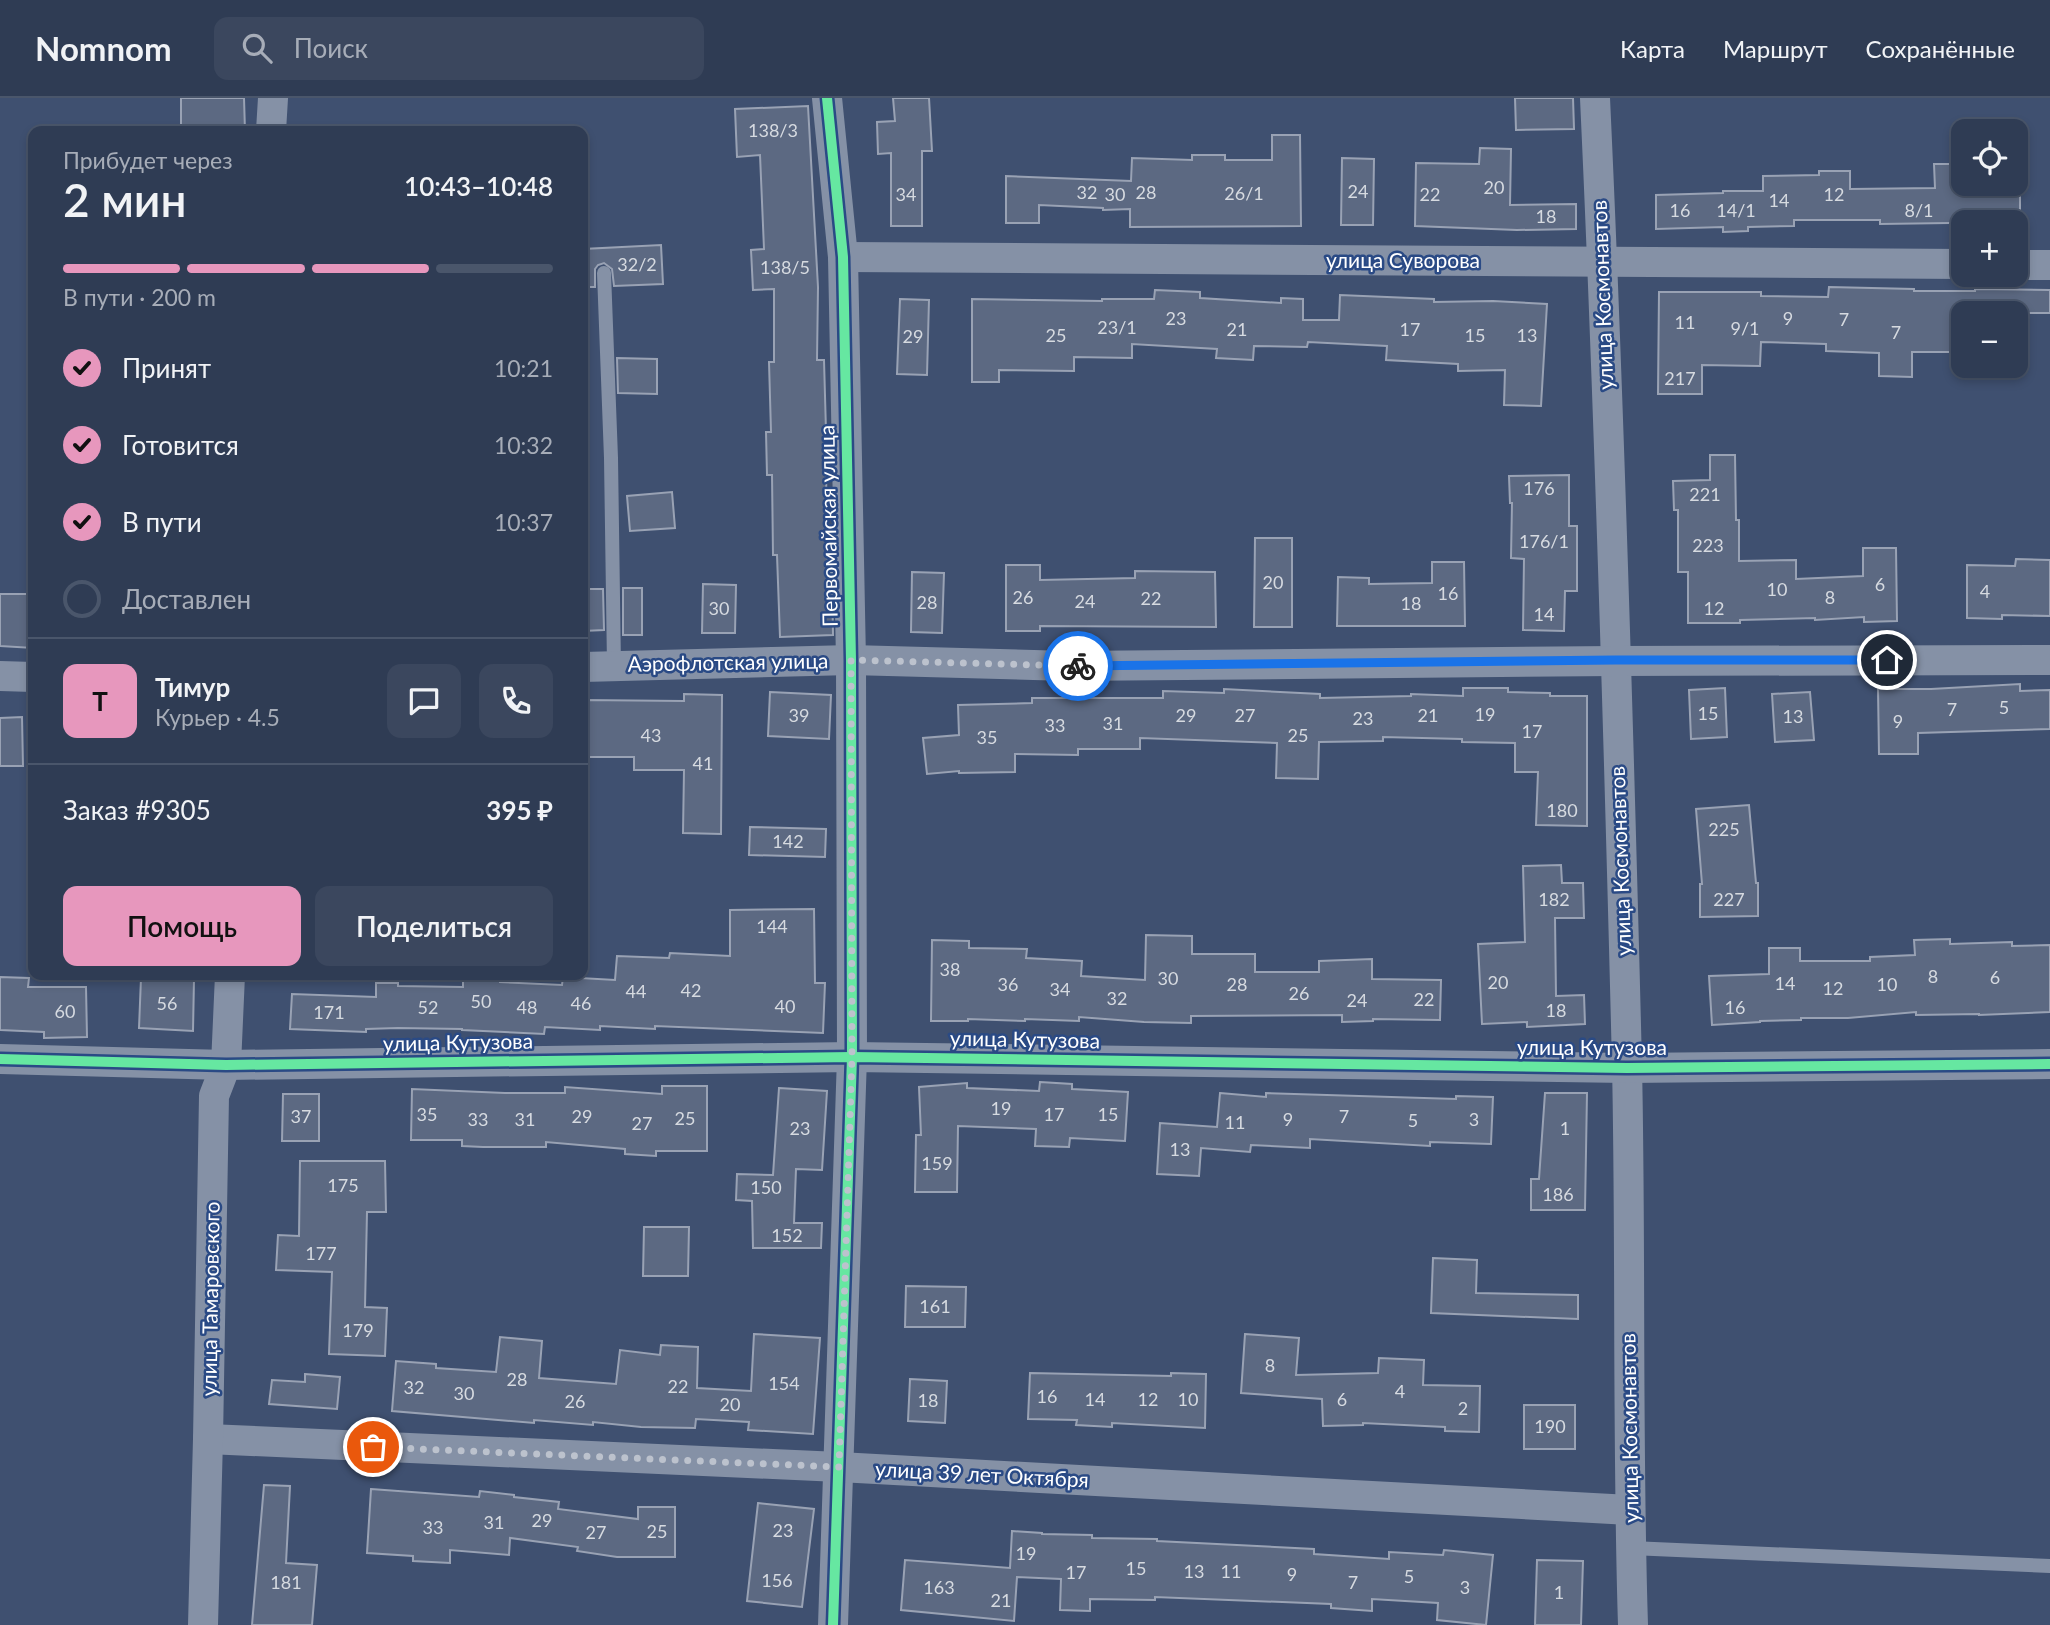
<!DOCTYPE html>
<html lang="ru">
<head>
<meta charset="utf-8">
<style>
  body { margin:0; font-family:Lato,sans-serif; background:#3b475e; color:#f1f3f6; height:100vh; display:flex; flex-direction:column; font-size:26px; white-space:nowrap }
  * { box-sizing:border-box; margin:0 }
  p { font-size:23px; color:#a7adb8 }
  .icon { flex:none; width:38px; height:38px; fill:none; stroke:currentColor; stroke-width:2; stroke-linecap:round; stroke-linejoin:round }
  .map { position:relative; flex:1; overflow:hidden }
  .side { position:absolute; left:28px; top:28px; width:560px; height:854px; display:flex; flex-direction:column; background:#2f3c54; border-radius:14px; box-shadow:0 4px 10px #0003,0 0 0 2px #4a566b }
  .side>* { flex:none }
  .fabs { position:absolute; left:1951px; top:21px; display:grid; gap:14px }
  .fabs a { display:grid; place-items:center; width:77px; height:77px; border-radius:14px; background:#2f3c54; box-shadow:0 4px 10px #0003,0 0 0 2px #4a566b; font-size:35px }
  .pin { position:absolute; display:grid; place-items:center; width:60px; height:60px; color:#fff; margin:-30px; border:4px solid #fff; border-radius:50%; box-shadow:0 2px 7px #0007 }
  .courier { position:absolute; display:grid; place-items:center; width:70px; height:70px; margin:-35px; border:5px solid #1a73e8; border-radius:50%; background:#fff; color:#222; box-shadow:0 2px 9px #0007 }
  .headline em { font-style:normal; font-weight:600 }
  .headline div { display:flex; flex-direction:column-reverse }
  .headline { display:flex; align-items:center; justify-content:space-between; height:119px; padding:0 35px }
  h1 { font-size:46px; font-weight:600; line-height:52px }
  .bar { display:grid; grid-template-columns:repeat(4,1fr); gap:10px 7px; align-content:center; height:84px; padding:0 35px }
  .bar i { height:9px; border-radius:5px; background:#4a566b }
  .bar .selected { background:#e797bd }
  .bar p { grid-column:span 4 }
  .line { display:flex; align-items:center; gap:18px; padding:0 35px; border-top:2px solid #4a566b }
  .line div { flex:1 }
  .round { display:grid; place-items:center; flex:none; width:74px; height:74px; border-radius:14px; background:#3b475e }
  ol { padding:0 35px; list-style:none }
  li { display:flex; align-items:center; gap:21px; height:77px }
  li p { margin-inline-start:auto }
  li .icon { padding:7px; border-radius:50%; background:#e797bd; color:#111; stroke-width:4 }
  li:last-child { color:#a7adb8 }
  li i { width:38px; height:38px; border:4px solid #4a566b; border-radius:50% }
  .button { display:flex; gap:14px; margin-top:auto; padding:14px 35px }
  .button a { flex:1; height:80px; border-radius:14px; background:#e797bd; color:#111; font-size:28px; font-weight:600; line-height:80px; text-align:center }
  .button a+a { background:#3b475e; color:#f1f3f6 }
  header { display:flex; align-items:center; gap:42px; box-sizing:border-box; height:98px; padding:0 35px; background:#2f3c54; border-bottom:2px solid #4a566b }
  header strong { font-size:33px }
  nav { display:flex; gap:38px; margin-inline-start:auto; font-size:24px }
  .search { width:490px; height:63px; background:#3b475e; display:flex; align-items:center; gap:18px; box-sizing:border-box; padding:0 24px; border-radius:14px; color:#a7adb8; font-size:26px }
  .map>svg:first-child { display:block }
  .building { fill:#5c6982; stroke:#99a2b4; stroke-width:2 }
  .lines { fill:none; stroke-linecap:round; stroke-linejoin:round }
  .service { stroke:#8591a6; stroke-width:14 }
  .minor { stroke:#8591a6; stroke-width:30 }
  .cycleway-casing { stroke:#2a4a85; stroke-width:15 }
  .cycleway { stroke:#66e7a1; stroke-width:10 }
  .done { stroke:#bcc2cd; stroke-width:7; stroke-dasharray:0 12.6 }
  .route { stroke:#1a73e8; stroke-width:9 }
  .labels { text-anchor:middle; stroke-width:5; stroke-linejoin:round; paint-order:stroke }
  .number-label { font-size:18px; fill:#d6dae0 }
  .street-label { font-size:21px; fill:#fff; stroke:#2a4a85 }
</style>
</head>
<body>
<header>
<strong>Nomnom</strong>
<div class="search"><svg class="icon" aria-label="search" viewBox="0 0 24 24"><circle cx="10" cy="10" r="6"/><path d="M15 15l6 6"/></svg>Поиск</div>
<nav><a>Карта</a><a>Маршрут</a><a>Сохранённые</a></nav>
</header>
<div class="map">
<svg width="2050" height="1527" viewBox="0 0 2050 1527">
  <rect width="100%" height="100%" fill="#3f5070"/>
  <g class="building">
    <path d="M181 0H244L245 33H181Z"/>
    <path d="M893 0H929L932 53H922V128H891V55L878 56 877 24 895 23Z"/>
    <path d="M1515 0H1573L1574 31 1516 32Z"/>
    <path d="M808 8 818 189 817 262H824L826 333H828L829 376H826L828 475H832L833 537 780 539 777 457H773L772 377H767L766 334H771L769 264H774V191L753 192 751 152 764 151 760 57 737 59 735 11Z"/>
    <path d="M1272 37H1300L1301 128 1130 129V111L1103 112V110L1039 107V125H1006V78L1131 83 1132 60 1192 62V57H1225V62H1272Z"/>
    <path d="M1480 50 1511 51 1510 107 1576 106V131L1517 132 1415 128 1416 65 1479 66Z"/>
    <path d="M1342 60 1374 61 1373 127H1341Z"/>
    <path d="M1934 66H1964V86H2020V124L1880 126V122H1794V128L1748 129V133L1723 134V129L1656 131V97L1723 95V93H1763V78L1819 77V73H1850V91L1935 90Z"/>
    <path d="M661 147 663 186 614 188 612 171 604 165 598 167 595 171V189H583V151Z"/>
    <path d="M1829 189 1914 191V193H1975V191L2050 192V215H1964V254H1912V279L1879 278V255L1826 253V246L1761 244 1760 268 1702 267V296H1658L1659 194H1761V198L1828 199Z"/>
    <path d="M1155 192 1200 194V200L1281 205V200L1303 201V222H1339L1340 197 1434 201V204L1493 203 1547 206 1541 308 1504 307 1505 272 1458 273V266L1386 262 1387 248 1308 244 1307 249 1254 248 1253 262 1216 260 1217 251 1132 246V260L1074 259V273L999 272V284H972V201L1102 203V201H1154Z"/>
    <path d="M900 201 929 202 927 277 897 276Z"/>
    <path d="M617 260 657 261V296L618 295Z"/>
    <path d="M1710 357H1735L1736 422H1739V463L1796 462V481L1863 478V450H1896L1897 523 1864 524V519L1815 522V520L1740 522V525H1688V474H1678V412H1674L1673 383 1710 382Z"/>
    <path d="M1569 377V428H1577V493H1565L1564 533 1523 532 1524 461 1511 460 1512 405H1510L1509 378Z"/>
    <path d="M672 394 675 430 630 433 627 398Z"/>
    <path d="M1255 440H1292V529H1254Z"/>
    <path d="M2016 461 2050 462V518L2002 517V521L1967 520V467L2015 468Z"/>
    <path d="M1432 464H1464L1465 528H1337L1338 479 1369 480V486L1432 485Z"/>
    <path d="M1006 467H1040V482L1135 480V473L1215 474 1216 529 1040 528V533H1006Z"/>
    <path d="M912 474 944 475 942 535 911 534Z"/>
    <path d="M703 486 736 487 735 535H702Z"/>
    <rect x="623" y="490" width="19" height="47"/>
    <path d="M583 491H603L604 532 583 533Z"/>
    <path d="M0 496H33V550L0 548Z"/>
    <path d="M2020 586V593L2050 592V631L1918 635V656H1879L1878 591H1931Z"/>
    <path d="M1463 590H1508V594L1550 595V598H1587V728L1536 727 1538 674H1515V645L1462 644V641L1383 639V643L1319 644 1318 681 1276 680 1277 645 1140 640V651H1078V657L1015 656V674L959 675V673L927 676 923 640 959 637 958 607 1032 605V600H1163V593L1224 595V591L1320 596V600L1411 598V596L1463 598Z"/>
    <path d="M1725 590 1727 639 1691 641 1689 592Z"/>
    <path d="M770 594 831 597 829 641 768 638Z"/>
    <path d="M1810 594 1814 642 1775 644 1772 596Z"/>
    <path d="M684 596 722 597 721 736 683 735 684 672H634V659H583V602L684 603Z"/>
    <path d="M22 619 23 668H0V620Z"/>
    <path d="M1749 707 1756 785H1758V818L1700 819V786H1702L1696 711Z"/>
    <path d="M750 729 826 731 825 759 749 757Z"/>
    <path d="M1561 767 1562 785H1583L1584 820H1555L1556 898 1584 897 1585 926 1527 929V924L1482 926 1478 846 1525 844 1523 768Z"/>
    <path d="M814 811 815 885H825L823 935 655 928V931L600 928V932L545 929 544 936 462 932V931L398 930 366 931V934L290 931 292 896 376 899V885H398V888L463 889V877H500V884L562 887 563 879 615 882 617 858 669 860 670 855 730 858V812Z"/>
    <path d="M1146 837 1192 838V856H1255V874H1319V863L1372 861V881L1441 882 1440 922 1373 921V923L1342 924V917L1191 918V925L1144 924 1079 919V923L1025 921V923L968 921V923H931L932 842 969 843V850L1027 851 1026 860 1082 863 1081 878 1145 882Z"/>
    <path d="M1950 841V846L2012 844V848L2050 847V914L1979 917V916L1916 917V914L1848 920H1801V922L1760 923V924L1712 927 1709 878 1769 876V850H1800V863H1870V859L1915 857 1914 842Z"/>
    <path d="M0 879 29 880 28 889H86L87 939 44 940V934L0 932Z"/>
    <path d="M141 880 194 881 193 933 139 930Z"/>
    <path d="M1040 984 1072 986V991L1128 994 1125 1043 1070 1040 1069 1049 1035 1048 1036 1031 958 1028 957 1094H915L916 1037H921L919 989 967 985V990L1039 993Z"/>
    <path d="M662 988H707V1053H656V1058L625 1056V1051L546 1044V1049H483L462 1048V1042H411L412 991 505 995H565V989L662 996Z"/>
    <path d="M779 990 827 993 822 1072 796 1071 794 1125H822L821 1150H753L752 1103 736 1102 737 1076 773 1077Z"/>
    <path d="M1220 995 1266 999V995L1456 1001V998L1493 999 1491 1046 1430 1044V1048L1310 1041V1050L1251 1047 1250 1054 1201 1050 1199 1078 1157 1076 1160 1025 1217 1029Z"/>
    <path d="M1545 995H1587L1585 1112H1531V1081H1539Z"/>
    <path d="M283 996H319V1043H282Z"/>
    <path d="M300 1063H385L386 1114H367L365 1209 387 1210 385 1258 329 1256 332 1174 276 1172 278 1137 299 1138Z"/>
    <path d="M644 1129H689L688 1178H643Z"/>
    <path d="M1433 1160 1477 1162 1476 1195 1578 1197V1221L1431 1215Z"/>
    <path d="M906 1188 966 1189 965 1229H905Z"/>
    <path d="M754 1236 820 1240 813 1336 748 1332 749 1324 696 1321 695 1330 641 1329 593 1324V1327L534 1322V1325L392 1313 396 1263 436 1266V1270L496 1274 500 1239 542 1243 539 1280 616 1286 620 1252 660 1257 661 1247 698 1249 697 1290 751 1293Z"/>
    <path d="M1245 1236 1299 1240 1296 1277 1378 1275 1379 1260 1424 1262 1423 1287 1480 1288 1479 1334 1445 1333V1329L1363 1325V1327L1323 1328 1322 1301 1241 1295Z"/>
    <path d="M1030 1275 1171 1278V1275L1206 1276 1205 1330 1112 1325V1329L1076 1327 1077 1322 1028 1321Z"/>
    <path d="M305 1276 340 1279 337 1311 269 1306 272 1282 305 1284Z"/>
    <path d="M910 1281 947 1283 945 1325 908 1323Z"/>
    <rect x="1524" y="1307" width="51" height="44"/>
    <path d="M264 1387 290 1388 286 1465 317 1467 312 1527H252Z"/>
    <path d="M371 1391 479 1399 480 1393 514 1397V1399L559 1404 558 1411 638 1421V1409H675V1459H617L577 1453 578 1449 510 1440 509 1457 450 1452V1465L413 1463V1458L367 1455Z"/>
    <path d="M758 1405 814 1411 802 1509 747 1503Z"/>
    <path d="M1012 1433 1042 1435V1436L1092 1437V1440L1157 1441V1443L1314 1451V1456L1389 1461V1454L1443 1457 1444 1452 1493 1457 1486 1527 1437 1522 1438 1505 1372 1501V1513L1331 1510V1506L1155 1499V1502L1090 1501V1513L1060 1512 1061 1481 1017 1479 1014 1523 901 1512 905 1462 1010 1470Z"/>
    <path d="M1537 1462 1583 1463 1581 1527H1535Z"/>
  </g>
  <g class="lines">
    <g class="service">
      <path d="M604 175 611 360 614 568"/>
      <path d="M1631 1450 2050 1468"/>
    </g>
    <g class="minor">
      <path d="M827 0 843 159 851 562 852 959 833 1527"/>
      <path d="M1595 0C1610 322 1619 644 1627 967 1631 1153 1627 1340 1633 1527"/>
      <path d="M271 33 273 0"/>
      <path d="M843 159 1964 166"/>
      <path d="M2016 167H2050"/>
      <path d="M583 569 851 562 1068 568 1615 563 2050 562"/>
      <path d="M0 578 33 579"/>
      <path d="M0 961 226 967 852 959 1627 970 2050 966"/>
      <path d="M208 1341 839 1369 1630 1412"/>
      <path d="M203 1527 208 1341 214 998 226 967 230 877"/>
    </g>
    <g class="cycleway-casing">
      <g id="cycleway">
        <path d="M827 0 843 159 851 562 852 959 833 1527"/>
        <path d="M0 961 226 967 852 959 1627 970 2050 966"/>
      </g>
    </g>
    <use href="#cycleway" class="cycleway"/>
  </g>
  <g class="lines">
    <path class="done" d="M373 1349 839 1369 852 959 851 562 1078 568"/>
    <path class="route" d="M1078 568 1615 562H1887"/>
  </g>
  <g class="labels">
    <g class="number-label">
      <text x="773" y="39">138/3</text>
      <text x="1494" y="96">20</text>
      <text x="1358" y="100">24</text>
      <text x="1087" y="101">32</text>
      <text x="1146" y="101">28</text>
      <text x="1244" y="102">26/1</text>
      <text x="906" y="103">34</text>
      <text x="1115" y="103">30</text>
      <text x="1430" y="103">22</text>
      <text x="1834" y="103">12</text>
      <text x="1779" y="109">14</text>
      <text x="1680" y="119">16</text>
      <text x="1736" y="119">14/1</text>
      <text x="1919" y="119">8/1</text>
      <text x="1546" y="125">18</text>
      <text x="637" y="173">32/2</text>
      <text x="785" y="176">138/5</text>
      <text x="1176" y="227">23</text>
      <text x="1788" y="227">9</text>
      <text x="1844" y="228">7</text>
      <text x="1685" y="231">11</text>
      <text x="1117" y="236">23/1</text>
      <text x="1745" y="237">9/1</text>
      <text x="1237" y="238">21</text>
      <text x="1410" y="238">17</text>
      <text x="1896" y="241">7</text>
      <text x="1056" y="244">25</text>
      <text x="1475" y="244">15</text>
      <text x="1527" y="244">13</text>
      <text x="913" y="245">29</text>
      <text x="1680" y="287">217</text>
      <text x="1539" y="397">176</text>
      <text x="1705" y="403">221</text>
      <text x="1544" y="450">176/1</text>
      <text x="1708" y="454">223</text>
      <text x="1273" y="491">20</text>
      <text x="1880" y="493">6</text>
      <text x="1777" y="498">10</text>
      <text x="1985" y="500">4</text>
      <text x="1448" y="502">16</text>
      <text x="1023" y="506">26</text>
      <text x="1830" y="506">8</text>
      <text x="1151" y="507">22</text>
      <text x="1085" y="510">24</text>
      <text x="927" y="511">28</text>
      <text x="1411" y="512">18</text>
      <text x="719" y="517">30</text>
      <text x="1714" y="517">12</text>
      <text x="1544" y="523">14</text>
      <text x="2004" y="616">5</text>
      <text x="1952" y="618">7</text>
      <text x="1708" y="622">15</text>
      <text x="1485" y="623">19</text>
      <text x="799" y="624">39</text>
      <text x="1186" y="624">29</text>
      <text x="1245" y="624">27</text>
      <text x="1428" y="624">21</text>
      <text x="1793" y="625">13</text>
      <text x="1363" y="627">23</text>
      <text x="1898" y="630">9</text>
      <text x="1113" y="632">31</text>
      <text x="1055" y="634">33</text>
      <text x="1532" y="640">17</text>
      <text x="651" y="644">43</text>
      <text x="1298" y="644">25</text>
      <text x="987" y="646">35</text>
      <text x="703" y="672">41</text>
      <text x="1562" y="719">180</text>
      <text x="1724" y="738">225</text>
      <text x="788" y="750">142</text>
      <text x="1554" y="808">182</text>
      <text x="1729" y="808">227</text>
      <text x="772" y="835">144</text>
      <text x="950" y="878">38</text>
      <text x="1933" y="885">8</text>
      <text x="1995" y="886">6</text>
      <text x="1168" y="887">30</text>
      <text x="1498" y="891">20</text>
      <text x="1785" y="892">14</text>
      <text x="1008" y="893">36</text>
      <text x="1237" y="893">28</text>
      <text x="1887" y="893">10</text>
      <text x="1833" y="897">12</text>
      <text x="1060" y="898">34</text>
      <text x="691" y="899">42</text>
      <text x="636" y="900">44</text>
      <text x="1299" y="902">26</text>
      <text x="1117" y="907">32</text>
      <text x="1424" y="908">22</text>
      <text x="1357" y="909">24</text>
      <text x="481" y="910">50</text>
      <text x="167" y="912">56</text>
      <text x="581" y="912">46</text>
      <text x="785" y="915">40</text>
      <text x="428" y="916">52</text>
      <text x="527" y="916">48</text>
      <text x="1735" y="916">16</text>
      <text x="1556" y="919">18</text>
      <text x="65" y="920">60</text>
      <text x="329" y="921">171</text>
      <text x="1001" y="1017">19</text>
      <text x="427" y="1023">35</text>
      <text x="1054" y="1023">17</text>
      <text x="1108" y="1023">15</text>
      <text x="301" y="1025">37</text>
      <text x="582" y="1025">29</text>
      <text x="1344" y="1025">7</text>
      <text x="685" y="1027">25</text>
      <text x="478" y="1028">33</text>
      <text x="525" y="1028">31</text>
      <text x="1288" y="1028">9</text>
      <text x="1474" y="1028">3</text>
      <text x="1413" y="1029">5</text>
      <text x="1235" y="1031">11</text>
      <text x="642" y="1032">27</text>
      <text x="800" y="1037">23</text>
      <text x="1565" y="1037">1</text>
      <text x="1180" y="1058">13</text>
      <text x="937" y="1072">159</text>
      <text x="343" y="1094">175</text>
      <text x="766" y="1096">150</text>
      <text x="1558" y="1103">186</text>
      <text x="787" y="1144">152</text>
      <text x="321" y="1162">177</text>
      <text x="935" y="1215">161</text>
      <text x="358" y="1239">179</text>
      <text x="1270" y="1274">8</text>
      <text x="517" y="1288">28</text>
      <text x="784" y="1292">154</text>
      <text x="678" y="1295">22</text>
      <text x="414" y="1296">32</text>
      <text x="1400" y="1300">4</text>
      <text x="464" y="1302">30</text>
      <text x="1047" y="1305">16</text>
      <text x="1095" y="1308">14</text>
      <text x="1148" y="1308">12</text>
      <text x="1188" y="1308">10</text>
      <text x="1342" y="1308">6</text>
      <text x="928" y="1309">18</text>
      <text x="575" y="1310">26</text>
      <text x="730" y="1313">20</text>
      <text x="1463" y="1317">2</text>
      <text x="1550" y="1335">190</text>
      <text x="542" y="1429">29</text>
      <text x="494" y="1431">31</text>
      <text x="433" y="1436">33</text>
      <text x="783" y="1439">23</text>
      <text x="657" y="1440">25</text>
      <text x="596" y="1441">27</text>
      <text x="1026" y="1462">19</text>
      <text x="1136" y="1477">15</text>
      <text x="1194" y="1480">13</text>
      <text x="1231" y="1480">11</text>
      <text x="1076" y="1481">17</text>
      <text x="1292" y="1483">9</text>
      <text x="1409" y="1485">5</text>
      <text x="777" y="1489">156</text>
      <text x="286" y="1491">181</text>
      <text x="1353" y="1491">7</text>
      <text x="939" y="1496">163</text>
      <text x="1465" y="1496">3</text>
      <text x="1559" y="1501">1</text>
      <text x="1001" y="1509">21</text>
    </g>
    <g class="street-label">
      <text x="1403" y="170">улица Суворова</text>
      <text transform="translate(1603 197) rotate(-92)" y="7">улица Космонавтов</text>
      <text transform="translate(829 428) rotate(-91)" y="7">Первомайская улица</text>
      <text transform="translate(728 565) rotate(-1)" y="7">Аэрофлотская улица</text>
      <text transform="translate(1621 763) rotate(-92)" y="7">улица Космонавтов</text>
      <text transform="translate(1025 942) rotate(1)" y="7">улица Кутузова</text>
      <text transform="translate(458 945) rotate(-1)" y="7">улица Кутузова</text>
      <text x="1592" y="957">улица Кутузова</text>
      <text transform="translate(211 1201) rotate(-89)" y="7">улица Тамаровского</text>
      <text transform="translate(1630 1330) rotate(-91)" y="7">улица Космонавтов</text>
      <text transform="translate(982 1377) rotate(3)" y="7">улица 39 лет Октября</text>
    </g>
  </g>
</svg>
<div class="fabs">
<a><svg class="icon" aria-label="locate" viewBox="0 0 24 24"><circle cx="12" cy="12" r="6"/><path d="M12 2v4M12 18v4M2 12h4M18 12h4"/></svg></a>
<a>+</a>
<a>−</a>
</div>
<div class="pin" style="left:373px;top:1349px;background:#ea580c"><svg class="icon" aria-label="bag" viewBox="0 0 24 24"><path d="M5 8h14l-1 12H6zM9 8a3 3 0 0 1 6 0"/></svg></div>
<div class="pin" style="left:1887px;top:562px;background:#1f2937"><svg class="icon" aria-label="home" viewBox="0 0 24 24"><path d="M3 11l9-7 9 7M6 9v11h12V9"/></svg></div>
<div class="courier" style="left:1078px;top:568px"><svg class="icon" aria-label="bike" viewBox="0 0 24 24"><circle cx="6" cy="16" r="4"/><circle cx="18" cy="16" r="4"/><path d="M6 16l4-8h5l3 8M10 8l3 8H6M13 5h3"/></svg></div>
<section class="side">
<div class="headline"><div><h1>2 мин</h1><p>Прибудет через</p></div><em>10:43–10:48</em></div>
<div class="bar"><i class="selected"></i><i class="selected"></i><i class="selected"></i><i></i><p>В пути · 200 m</p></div>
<ol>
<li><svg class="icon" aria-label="check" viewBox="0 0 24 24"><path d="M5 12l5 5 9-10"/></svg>Принят<p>10:21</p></li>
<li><svg class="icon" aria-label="check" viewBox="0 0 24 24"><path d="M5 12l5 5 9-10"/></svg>Готовится<p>10:32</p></li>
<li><svg class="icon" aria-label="check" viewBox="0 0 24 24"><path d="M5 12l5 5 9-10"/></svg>В пути<p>10:37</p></li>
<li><i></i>Доставлен</li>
</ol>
<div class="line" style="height:126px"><b class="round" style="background:#e797bd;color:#111">Т</b><div><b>Тимур</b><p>Курьер · 4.5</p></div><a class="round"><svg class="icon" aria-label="chat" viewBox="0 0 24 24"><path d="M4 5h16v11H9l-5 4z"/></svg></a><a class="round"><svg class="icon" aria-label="phone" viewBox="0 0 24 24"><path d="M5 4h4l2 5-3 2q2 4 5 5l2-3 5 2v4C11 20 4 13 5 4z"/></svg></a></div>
<div class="line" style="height:91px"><div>Заказ #9305</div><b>395 ₽</b></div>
<div class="button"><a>Помощь</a><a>Поделиться</a></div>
</section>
</div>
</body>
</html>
